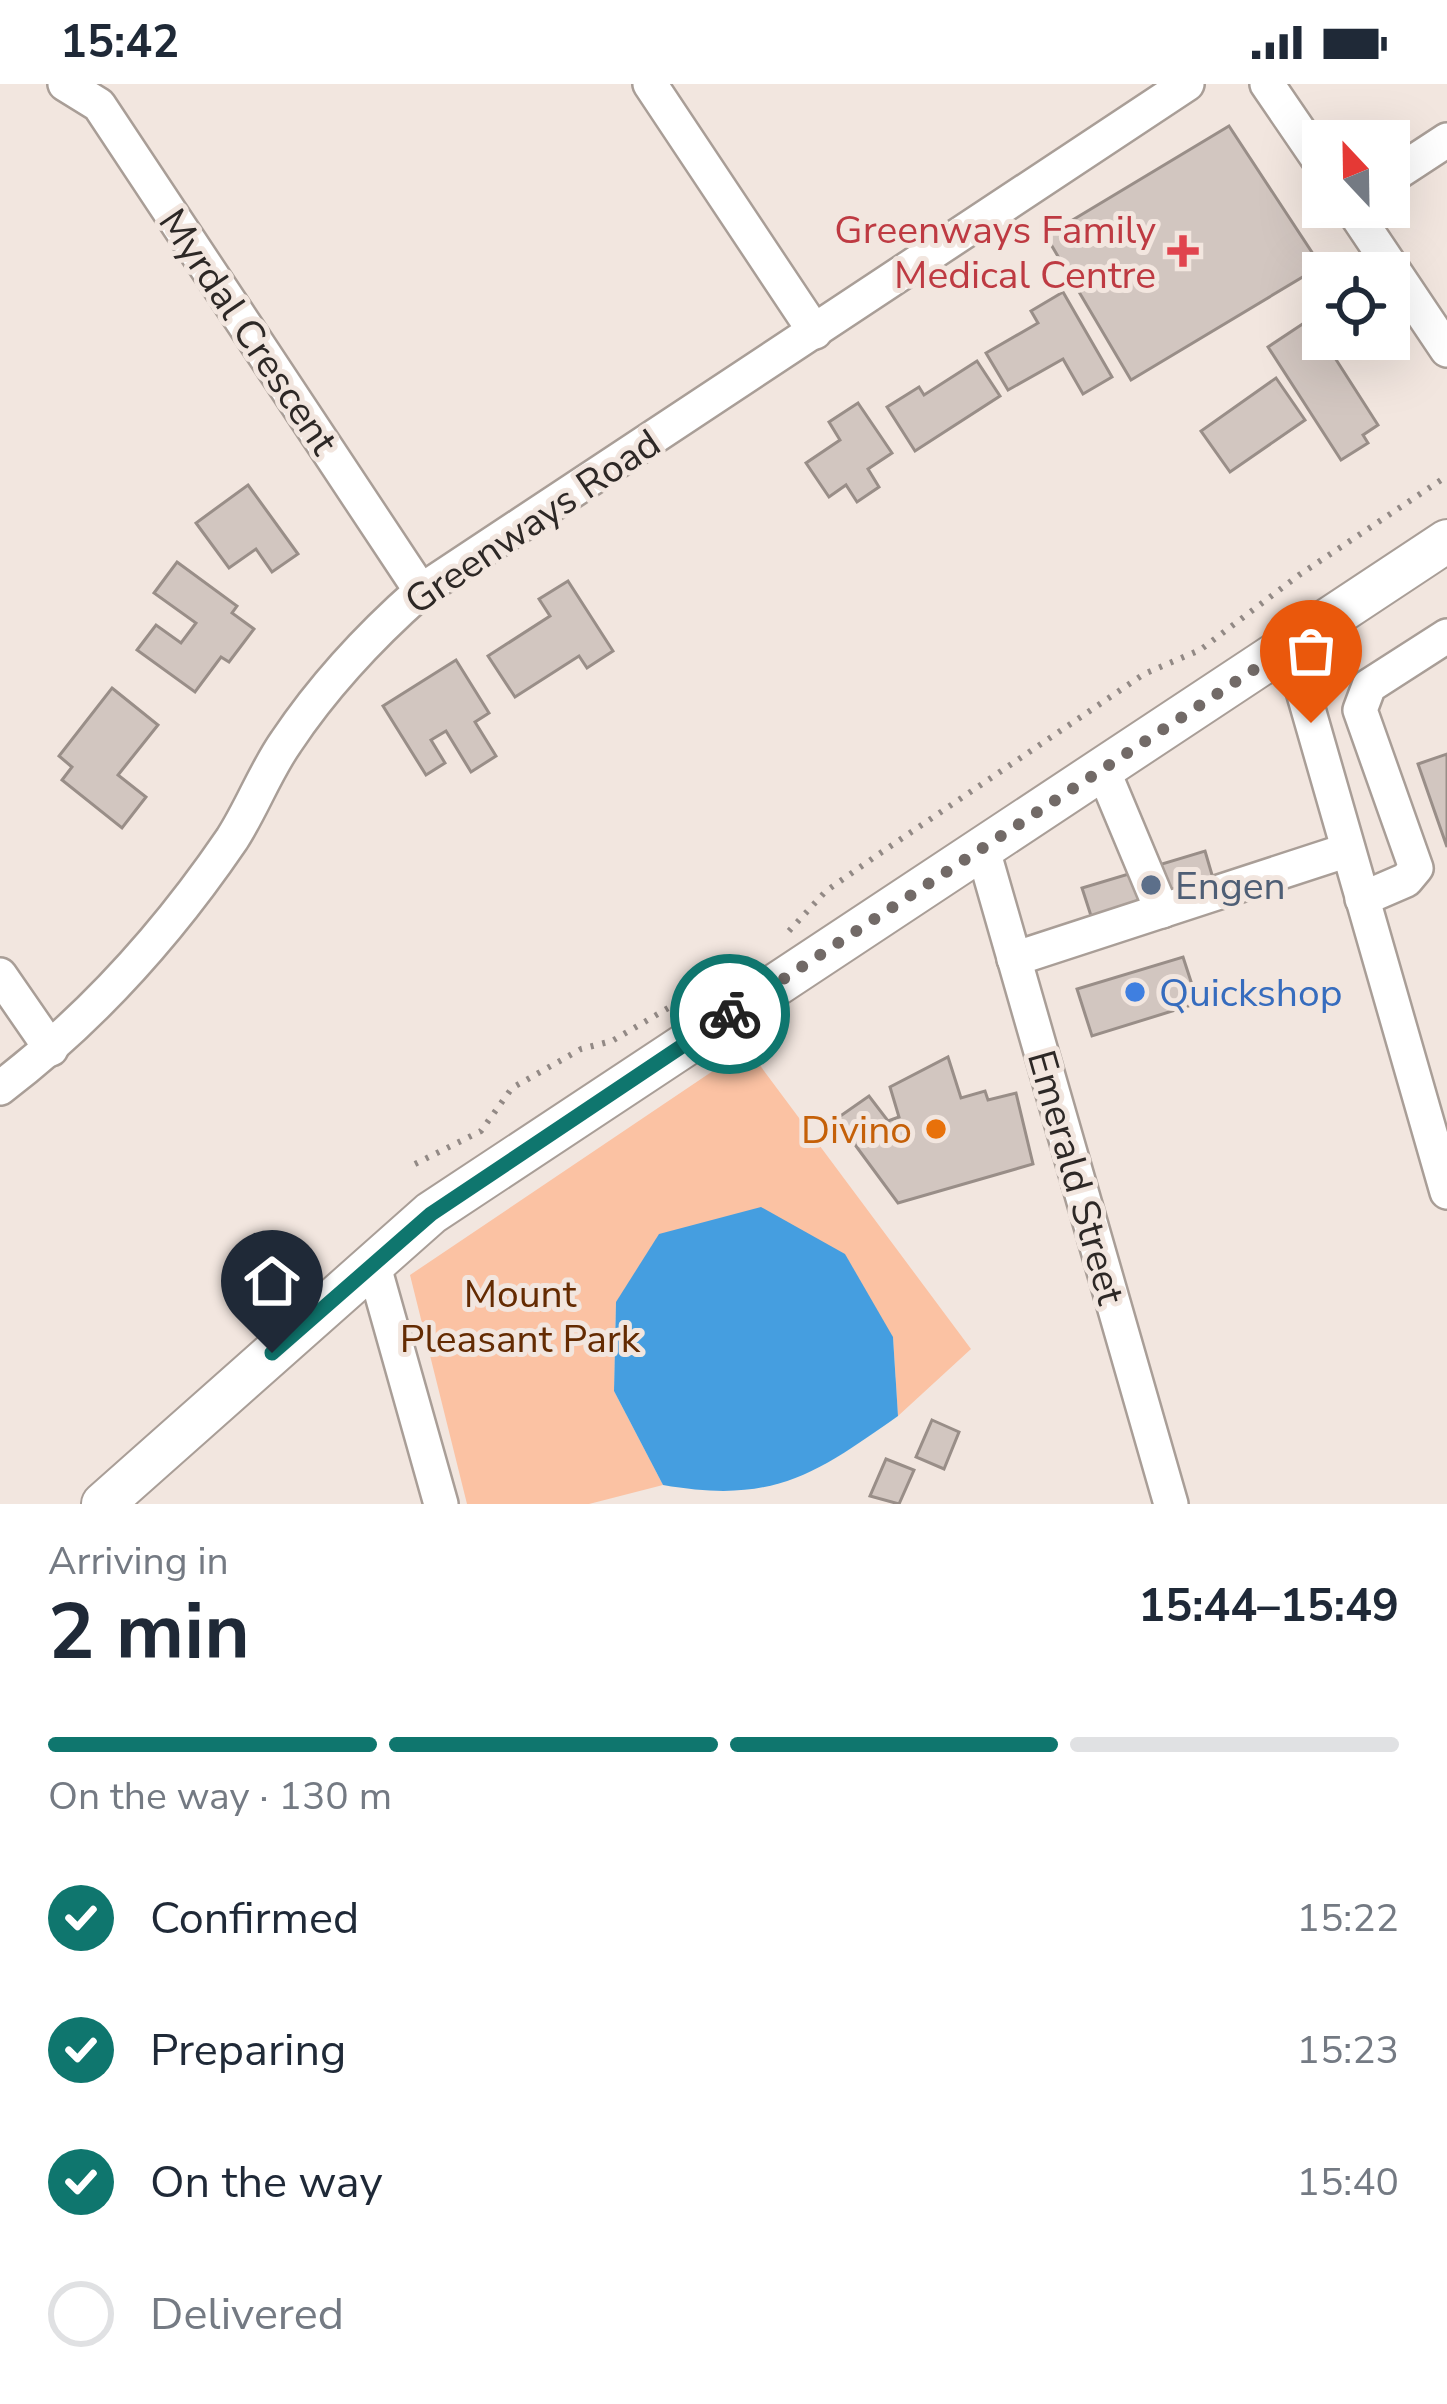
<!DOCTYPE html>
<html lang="en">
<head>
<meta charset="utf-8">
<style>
  body { margin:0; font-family:"Nunito Sans",sans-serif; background:#f2f2f3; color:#1f2937; height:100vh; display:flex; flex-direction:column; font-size:45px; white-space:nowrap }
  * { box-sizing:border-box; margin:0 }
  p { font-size:39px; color:#747a83 }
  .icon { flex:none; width:66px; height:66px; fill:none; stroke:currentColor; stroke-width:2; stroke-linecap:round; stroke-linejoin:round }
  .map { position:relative; height:1420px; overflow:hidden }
  .sheet { display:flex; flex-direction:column; background:#fff; flex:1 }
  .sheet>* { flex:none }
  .needle { width:78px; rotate:338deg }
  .buttons { position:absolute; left:1302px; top:36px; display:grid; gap:24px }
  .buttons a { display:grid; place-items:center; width:108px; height:108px; border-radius:0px; background:#fff; box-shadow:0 12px 48px #0002; font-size:60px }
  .pin { position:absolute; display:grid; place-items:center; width:102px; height:102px; color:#fff; margin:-123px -51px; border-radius:50% 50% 50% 0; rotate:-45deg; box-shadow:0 0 12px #0007 }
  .pin .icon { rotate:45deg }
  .courier { position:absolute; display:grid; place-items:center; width:120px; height:120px; margin:-60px; border:9px solid #0f766e; border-radius:50%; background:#fff; color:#222; box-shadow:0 3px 15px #0007 }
  .head em { font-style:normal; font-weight:700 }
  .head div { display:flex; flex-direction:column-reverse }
  .head { display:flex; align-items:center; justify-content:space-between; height:204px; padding:0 48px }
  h1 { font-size:78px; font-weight:700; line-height:90px }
  .bar { display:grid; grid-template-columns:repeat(4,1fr); gap:18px 12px; align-content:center; height:144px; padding:0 48px }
  .bar i { height:15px; border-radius:9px; background:#e0e1e3 }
  .bar .current { background:#0f766e }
  .bar p { grid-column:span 4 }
  ol { padding:0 48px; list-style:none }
  li { display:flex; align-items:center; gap:36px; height:132px }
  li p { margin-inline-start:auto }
  li .icon { padding:12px; border-radius:50%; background:#0f766e; color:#fff; stroke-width:4 }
  li:last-child { color:#747a83 }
  li i { width:66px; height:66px; border:6px solid #e0e1e3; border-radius:50% }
  .status { display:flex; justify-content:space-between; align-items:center; height:84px; padding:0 60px; background:#fff; direction:ltr }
  .status svg { height:33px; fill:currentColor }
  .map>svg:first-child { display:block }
  .green { fill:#fbc2a3 }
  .water { fill:#459ee0 }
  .building { fill:#d2c6c0; stroke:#998e88; stroke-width:3 }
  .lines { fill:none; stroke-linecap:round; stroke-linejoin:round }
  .minor-casing { stroke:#a99e97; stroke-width:38 }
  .major-casing { stroke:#a99e97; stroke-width:46 }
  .path { stroke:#928985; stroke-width:6; stroke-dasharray:3 9; stroke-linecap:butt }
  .minor { stroke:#fff; stroke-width:33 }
  .major { stroke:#fff; stroke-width:42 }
  .done { stroke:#726a67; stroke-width:12; stroke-dasharray:0 21.6 }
  .route { stroke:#0f766e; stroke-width:15 }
  .health-dot { fill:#e0444e; stroke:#f2e6df; stroke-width:4.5 }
  .service-dot { fill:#5c6f8a; stroke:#f2e6df; stroke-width:4.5 }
  .shop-dot { fill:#3f7fe0; stroke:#f2e6df; stroke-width:4.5 }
  .food-dot { fill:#e8710a; stroke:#f2e6df; stroke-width:4.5 }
  .labels { text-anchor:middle; stroke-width:10; stroke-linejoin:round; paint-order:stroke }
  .health-label { font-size:39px; fill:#be3a42; stroke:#f2e6df; text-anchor:end }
  .street-label { font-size:39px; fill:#2d2826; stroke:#f2e6df }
  .service-label { font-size:39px; fill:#4e5e75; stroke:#f2e6df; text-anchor:start }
  .shop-label { font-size:39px; fill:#366cbe; stroke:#f2e6df; text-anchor:start }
  .food-label { font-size:39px; fill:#c56008; stroke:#f2e6df; text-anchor:end }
  .park-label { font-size:39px; fill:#642b02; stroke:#f2e6df }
</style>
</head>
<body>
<div class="status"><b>15:42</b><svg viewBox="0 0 49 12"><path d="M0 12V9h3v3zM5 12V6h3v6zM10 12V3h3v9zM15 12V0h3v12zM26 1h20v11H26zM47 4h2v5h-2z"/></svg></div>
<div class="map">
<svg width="1447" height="1420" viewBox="0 0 1447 1420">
  <rect width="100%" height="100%" fill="#f2e6df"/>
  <path class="green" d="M747 964 971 1265 898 1332 893 1253 616 1218 614 1307 663 1401 589 1420H467L410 1191Z"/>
  <path class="water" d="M761 1123 845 1170 893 1253 898 1332C813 1392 772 1420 663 1401L614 1307 616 1218 659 1150Z"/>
  <g class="building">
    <path d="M1229 42 1321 182 1131 296 1046 152Z"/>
    <path d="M1063 208 1112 293 1083 310 1063 275 1008 306 986 269 1038 239 1031 227Z"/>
    <path d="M1310 235 1378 341 1363 351 1368 359 1341 376 1268 263Z"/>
    <path d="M977 277 1000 312 915 367 887 323 919 303 924 311Z"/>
    <path d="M1276 294 1305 336 1230 388 1201 347Z"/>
    <path d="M858 319 892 369 868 385 879 403 857 418 846 401 829 413 806 379 840 356 829 338Z"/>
    <path d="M248 401 298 470 272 488 256 465 229 484 196 439Z"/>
    <path d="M177 478 237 522 232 529 254 545 229 578 221 573 195 608 137 566 156 541 181 559 196 539 154 509Z"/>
    <path d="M568 497 613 567 587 584 579 572 515 613 488 572 550 532 539 515Z"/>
    <path d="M456 576 489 629 475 638 496 672 471 688 446 647 431 656 445 679 426 691 383 622Z"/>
    <path d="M112 604 158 641 118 691 146 713 122 744 62 696 72 683 59 672Z"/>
    <path d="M1447 670V763L1418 680Z"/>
    <path d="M1205 767 1215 801 1093 838 1082 804Z"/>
    <path d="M1183 873 1198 919 1092 952 1077 905Z"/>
    <path d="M948 973 961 1014 985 1007 988 1016 1016 1009 1033 1080 898 1119 836 1035 869 1012 888 1037 899 1033 890 1003Z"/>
    <path d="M932 1336 959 1348 944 1385 916 1373Z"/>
    <path d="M886 1375 914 1386 899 1420 870 1412Z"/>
  </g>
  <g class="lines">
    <g class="minor-casing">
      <g id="minor">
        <path d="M65 0 99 21 421 507"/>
        <path d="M650 0 815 248"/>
        <path d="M1267 0 1323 82"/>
        <path d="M1389 94 1447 56"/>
        <path d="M1351 123 1447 266"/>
        <path d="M1290 562 1447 1108"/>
        <path d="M1103 686 1162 827"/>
        <path d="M983 766 1171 1420"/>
        <path d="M1362 815 1406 796 1416 784 1360 626 1369 602 1447 552"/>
        <path d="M1014 875 1348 766"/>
        <path d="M0 891 51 965"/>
        <path d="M0 1004C91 935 168 849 232 755 252 724 265 688 286 658 324 601 370 552 421 507L1187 0"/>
        <path d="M373 1179 441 1420"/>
      </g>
    </g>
    <g class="major-casing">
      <path id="major" d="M103 1420 431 1129 1447 457"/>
    </g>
    <g class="path">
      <path d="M789 847 826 807 879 770 1144 590 1200 566 1299 491 1447 392"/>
      <path d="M415 1080 481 1047 512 1004 581 965 612 957 704 903"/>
    </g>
    <use href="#minor" class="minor"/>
    <use href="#major" class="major"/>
  </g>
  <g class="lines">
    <path class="done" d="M730 930 1290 562 1311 639"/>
    <path class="route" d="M272 1269 431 1130 730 930"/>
  </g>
  <path class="health-dot" d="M1177 149h12v12h12v12h-12v12h-12v-12h-12v-12h12z"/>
  <circle class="service-dot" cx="1151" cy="801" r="12"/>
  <circle class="shop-dot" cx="1135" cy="908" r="12"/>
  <circle class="food-dot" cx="936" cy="1045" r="12"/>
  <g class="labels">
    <g class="health-label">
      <text x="1156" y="159">Greenways Family<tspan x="1156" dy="45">Medical Centre</tspan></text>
    </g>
    <g class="street-label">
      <text transform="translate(249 247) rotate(56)" y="14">Myrdal Crescent</text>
      <text transform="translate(532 437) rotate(-34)" y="14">Greenways Road</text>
      <text transform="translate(1077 1093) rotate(74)" y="14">Emerald Street</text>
    </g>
    <g class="service-label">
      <text x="1175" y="815">Engen</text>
    </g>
    <g class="shop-label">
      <text x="1159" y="922">Quickshop</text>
    </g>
    <g class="food-label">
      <text x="912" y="1059">Divino</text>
    </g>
    <g class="park-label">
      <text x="520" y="1223">Mount<tspan x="520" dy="45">Pleasant Park</tspan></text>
    </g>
  </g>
</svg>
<div class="buttons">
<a><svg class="needle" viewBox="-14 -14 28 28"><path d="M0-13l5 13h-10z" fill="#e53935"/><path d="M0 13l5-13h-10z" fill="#747a83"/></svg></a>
<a><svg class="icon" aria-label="locate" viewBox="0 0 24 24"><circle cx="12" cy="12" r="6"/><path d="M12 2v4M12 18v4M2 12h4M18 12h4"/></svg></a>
</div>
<div class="pin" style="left:1311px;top:639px;background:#ea580c"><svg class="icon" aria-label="bag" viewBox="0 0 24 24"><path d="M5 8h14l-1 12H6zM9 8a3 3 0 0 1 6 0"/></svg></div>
<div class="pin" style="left:272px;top:1269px;background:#1f2937"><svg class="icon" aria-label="home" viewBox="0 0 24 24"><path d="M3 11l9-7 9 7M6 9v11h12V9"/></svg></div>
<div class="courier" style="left:730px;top:930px"><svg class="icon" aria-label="bike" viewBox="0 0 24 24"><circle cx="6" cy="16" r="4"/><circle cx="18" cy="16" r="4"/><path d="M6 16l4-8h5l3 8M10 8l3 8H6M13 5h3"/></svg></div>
</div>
<section class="sheet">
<div class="head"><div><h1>2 min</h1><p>Arriving in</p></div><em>15:44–15:49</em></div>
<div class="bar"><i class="current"></i><i class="current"></i><i class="current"></i><i></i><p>On the way · 130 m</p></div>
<ol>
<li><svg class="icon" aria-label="check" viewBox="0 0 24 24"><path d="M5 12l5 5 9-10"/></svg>Confirmed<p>15:22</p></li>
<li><svg class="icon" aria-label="check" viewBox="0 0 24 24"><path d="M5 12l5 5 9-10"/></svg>Preparing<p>15:23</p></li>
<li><svg class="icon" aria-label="check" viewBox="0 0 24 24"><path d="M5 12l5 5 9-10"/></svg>On the way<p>15:40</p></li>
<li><i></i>Delivered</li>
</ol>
</section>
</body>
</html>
